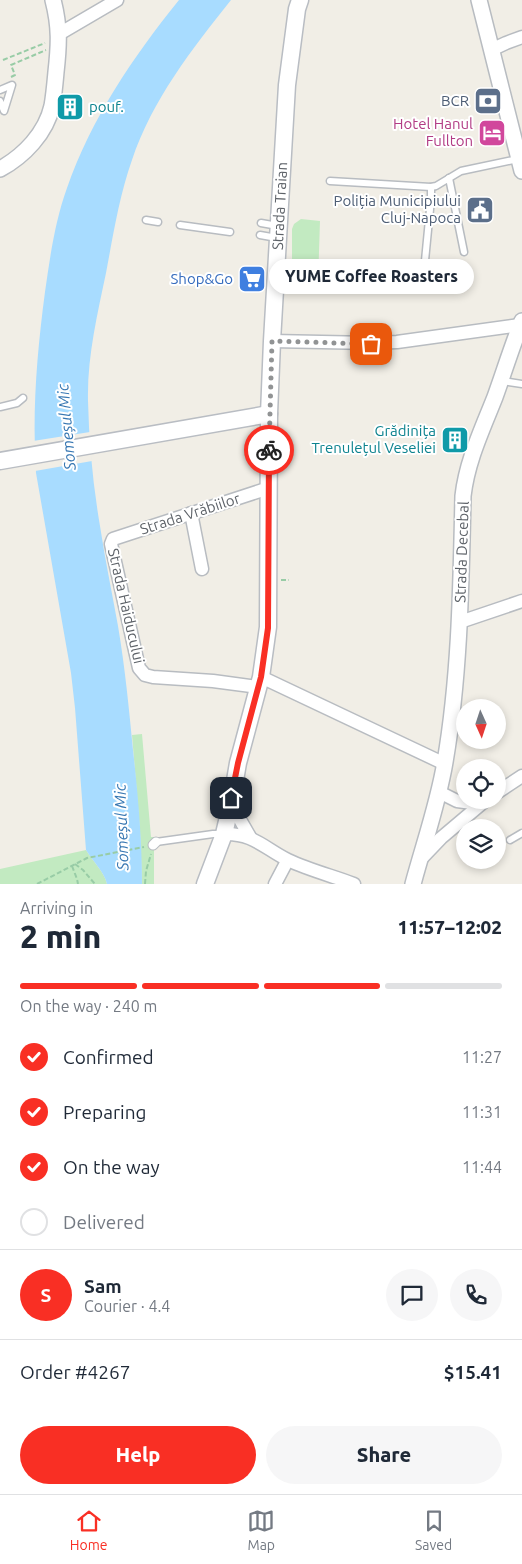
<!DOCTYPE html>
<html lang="en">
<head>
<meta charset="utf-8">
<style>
  body { margin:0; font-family:Ubuntu,sans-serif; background:#f6f6f7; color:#1f2937; height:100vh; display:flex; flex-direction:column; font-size:19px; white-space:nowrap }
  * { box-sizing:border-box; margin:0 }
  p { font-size:16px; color:#747a83 }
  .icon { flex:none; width:28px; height:28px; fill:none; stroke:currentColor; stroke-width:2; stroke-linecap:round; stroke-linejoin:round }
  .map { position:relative; height:884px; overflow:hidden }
  .details { display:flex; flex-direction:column; background:#fff; flex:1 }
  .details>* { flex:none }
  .needle { width:32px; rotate:177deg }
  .tools { position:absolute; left:456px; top:699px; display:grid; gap:10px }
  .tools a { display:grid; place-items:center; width:50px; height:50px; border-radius:50%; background:#fff; box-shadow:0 2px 8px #0003; font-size:25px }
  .pin { position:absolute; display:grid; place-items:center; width:42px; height:42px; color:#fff; margin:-21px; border-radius:10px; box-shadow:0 2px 8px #0006 }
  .courier { position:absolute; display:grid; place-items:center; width:50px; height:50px; margin:-25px; border:4px solid #f92f24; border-radius:50%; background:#fff; color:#222; box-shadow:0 1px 6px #0007 }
  .bubble { position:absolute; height:35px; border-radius:18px; background:#fff; box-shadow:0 2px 8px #0003; font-size:16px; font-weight:800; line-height:35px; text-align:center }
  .overview em { font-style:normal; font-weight:800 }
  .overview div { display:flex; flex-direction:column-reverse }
  .overview { display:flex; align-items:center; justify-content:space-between; height:85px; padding:0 20px }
  h1 { font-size:32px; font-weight:800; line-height:38px }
  .bar { display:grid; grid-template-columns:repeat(4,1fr); gap:8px 5px; align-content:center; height:60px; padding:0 20px }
  .bar i { height:6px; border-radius:4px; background:#e0e1e3 }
  .bar .active { background:#f92f24 }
  .bar p { grid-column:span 4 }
  .line { display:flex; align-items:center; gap:12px; padding:0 20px; border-top:1px solid #e0e1e3 }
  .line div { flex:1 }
  .round { display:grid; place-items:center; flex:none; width:52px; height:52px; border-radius:26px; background:#f6f6f7 }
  ol { padding:0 20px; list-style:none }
  li { display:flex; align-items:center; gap:15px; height:55px }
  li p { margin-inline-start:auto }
  li .icon { padding:5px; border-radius:50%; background:#f92f24; color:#fff; stroke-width:4 }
  li:last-child { color:#747a83 }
  li i { width:28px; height:28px; border:2px solid #e0e1e3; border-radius:50% }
  .action { display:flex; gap:10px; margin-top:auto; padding:10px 20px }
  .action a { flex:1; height:58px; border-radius:30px; background:#f92f24; color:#fff; font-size:20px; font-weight:800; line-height:58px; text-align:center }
  .action a+a { background:#f6f6f7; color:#1f2937 }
  .menu { display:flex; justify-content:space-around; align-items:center; height:70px; border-top:1px solid #e0e1e3; background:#fff; font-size:14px; color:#747a83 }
  .menu a { display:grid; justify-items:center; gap:2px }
  .menu .active { color:#f92f24 }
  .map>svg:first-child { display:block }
  .green { fill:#c2eac1 }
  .water { fill:#a8dcff }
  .pier { fill:#f1eee6 }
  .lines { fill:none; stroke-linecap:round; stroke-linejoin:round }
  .service-casing { stroke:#b8bcc1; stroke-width:9 }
  .pedestrian-casing { stroke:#b8bcc1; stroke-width:11 }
  .minor-casing { stroke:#b8bcc1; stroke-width:15 }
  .tertiary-casing { stroke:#b8bcc1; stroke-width:18 }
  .secondary-casing { stroke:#b9bdc3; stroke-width:19 }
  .path { stroke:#98cca6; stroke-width:2; stroke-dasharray:5 2.5; stroke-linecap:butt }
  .service { stroke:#fff; stroke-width:6 }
  .pedestrian { stroke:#fff; stroke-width:9 }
  .minor { stroke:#fff; stroke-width:12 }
  .tertiary { stroke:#fff; stroke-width:15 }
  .secondary { stroke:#fff; stroke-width:16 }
  .done { stroke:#919394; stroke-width:5; stroke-dasharray:0 9 }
  .route { stroke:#f92f24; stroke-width:6 }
  .labels { text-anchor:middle; stroke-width:4; stroke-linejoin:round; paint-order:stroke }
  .service-label { font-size:15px; fill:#4e5e75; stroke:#fff; text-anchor:end }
  .culture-label { font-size:15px; fill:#0d838f; stroke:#fff; text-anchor:start }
  .hotel-label { font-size:15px; fill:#b23c85; stroke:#fff; text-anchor:end }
  .street-label { font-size:15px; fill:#5d6268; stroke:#fff }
  .shop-label { font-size:15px; fill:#366cbe; stroke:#fff; text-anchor:end }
  .water-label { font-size:16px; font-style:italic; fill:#3777b2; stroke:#fff }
</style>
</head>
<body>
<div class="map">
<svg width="522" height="884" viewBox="0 0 522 884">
  <rect width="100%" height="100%" fill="#f1eee6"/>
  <g class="green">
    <path d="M301 219 320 221 318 283H296L292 278V229L294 224Z"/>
    <path d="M142 734 151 837H154V884H142L140 831 132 735Z"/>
    <path d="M86 850C93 862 104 871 107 884H0V869Z"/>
  </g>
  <path class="water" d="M179 0H231C192 49 152 100 132 160 119 197 113 236 106 273 97 316 87 358 88 401 89 443 93 485 100 526 105 559 112 593 118 626 125 667 129 709 133 750 138 795 142 839 142 884H107C104 871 93 862 86 850L75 708 71 673 36 473C32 412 37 352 45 292 50 257 55 221 67 188 91 119 133 57 179 0Z"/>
  <path class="pier" d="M90 432 92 461 35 471 33 441Z"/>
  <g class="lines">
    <g class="service-casing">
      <g id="service">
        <path d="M0 90 12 85 4 111 0 101"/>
        <path d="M449 178 464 252"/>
        <path d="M330 181 431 187 436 186 461 171 518 159"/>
        <path d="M146 220 158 222"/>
        <path d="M261 223 278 226"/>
        <path d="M180 225 230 232"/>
        <path d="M260 235 277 238"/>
        <path d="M372 276 415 275 420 274 424 271 431 199V187"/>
        <path d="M502 381 522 384"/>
        <path d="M0 407 17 403 23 398"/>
        <path d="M510 840 522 833"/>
        <path d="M156 842 213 834H223"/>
      </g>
    </g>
    <g class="pedestrian-casing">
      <path id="pedestrian" d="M153 845 156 842"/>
    </g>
    <g class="minor-casing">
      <g id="minor">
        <path d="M59 34 117 0"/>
        <path d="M491 50 506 43 522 37"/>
        <path d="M272 341 371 343 397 342 520 325"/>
        <path d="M191 513 202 569"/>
        <path d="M460 622 522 601"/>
        <path d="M261 677 445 764"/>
        <path d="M258 687 213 681 153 677 145 675 139 668 111 544 113 539 269 488"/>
        <path d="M439 792 457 801 480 804"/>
        <path d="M498 792 522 776"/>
        <path d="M231 804 250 837"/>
        <path d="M224 834C253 833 264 848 288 860 309 870 333 876 354 884"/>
        <path d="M419 861 441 838 486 800"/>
        <path d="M275 884 285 865"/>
      </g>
    </g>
    <g class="tertiary-casing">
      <g id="tertiary">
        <path d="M479 0 522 171"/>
        <path d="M0 169C24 156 46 133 52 106 54 95 55 83 56 72 59 45 60 27 53 0"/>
        <path d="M413 884C424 843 438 804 445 762 460 674 461 585 463 496 467 461 482 430 495 397 504 372 512 346 522 321"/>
      </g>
    </g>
    <g class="secondary-casing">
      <g id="secondary">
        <path d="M0 461 269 414"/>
        <path d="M205 884 224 834 231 804 238 763 261 677 268 627 269 414 272 341 287 85 297 9 300 0"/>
      </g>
    </g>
    <g class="path">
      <path d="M3 60 45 43"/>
      <path d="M11 77 15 75 11 65 46 50"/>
      <path d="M281 580H289"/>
      <path d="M75 864 83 870 95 884"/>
      <path d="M72 866 77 879 78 884"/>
      <path d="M37 884 87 858 144 847"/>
      <path d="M145 884 146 871 151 854"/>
    </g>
    <use href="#service" class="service"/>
    <use href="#pedestrian" class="pedestrian"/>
    <use href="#minor" class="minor"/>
    <use href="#tertiary" class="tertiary"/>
    <use href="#secondary" class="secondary"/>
  </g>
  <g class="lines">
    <path class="done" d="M269 450 272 341 371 344"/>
    <path class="route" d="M231 798 238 763 261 677 268 628 269 450"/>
  </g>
  <defs>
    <g id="bank-square" transform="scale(1.4375)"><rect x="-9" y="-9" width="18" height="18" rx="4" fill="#5c6f8a" stroke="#fff"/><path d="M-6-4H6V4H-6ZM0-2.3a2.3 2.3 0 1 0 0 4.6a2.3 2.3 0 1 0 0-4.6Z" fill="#fff"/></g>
    <g id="building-square" transform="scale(1.4375)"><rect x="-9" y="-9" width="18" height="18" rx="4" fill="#0f9aa8" stroke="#fff"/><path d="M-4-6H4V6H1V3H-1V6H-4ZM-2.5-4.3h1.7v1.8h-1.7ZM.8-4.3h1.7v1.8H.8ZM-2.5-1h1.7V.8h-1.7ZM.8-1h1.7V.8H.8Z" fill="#fff"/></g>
    <g id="hotel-square" transform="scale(1.4375)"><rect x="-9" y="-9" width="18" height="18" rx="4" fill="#d1479c" stroke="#fff"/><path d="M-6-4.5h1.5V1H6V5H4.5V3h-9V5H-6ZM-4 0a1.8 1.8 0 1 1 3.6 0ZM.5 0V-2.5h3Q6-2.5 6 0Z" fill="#fff"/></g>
    <g id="civic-square" transform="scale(1.4375)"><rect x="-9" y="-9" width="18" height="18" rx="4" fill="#5c6f8a" stroke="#fff"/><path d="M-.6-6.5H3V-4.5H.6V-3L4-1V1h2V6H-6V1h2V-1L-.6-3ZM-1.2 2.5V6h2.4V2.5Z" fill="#fff"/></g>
    <g id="supermarket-square" transform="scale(1.4375)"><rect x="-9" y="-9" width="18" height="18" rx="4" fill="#3f7fe0" stroke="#fff"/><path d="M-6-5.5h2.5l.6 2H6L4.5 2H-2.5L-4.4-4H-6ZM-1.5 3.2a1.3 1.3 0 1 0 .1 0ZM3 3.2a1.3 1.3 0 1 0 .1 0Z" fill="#fff"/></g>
  </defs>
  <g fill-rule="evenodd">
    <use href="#bank-square" x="488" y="101"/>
    <use href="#building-square" x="70" y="107"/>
    <use href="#hotel-square" x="492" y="133"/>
    <use href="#civic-square" x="480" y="210"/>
    <use href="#supermarket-square" x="252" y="279"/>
    <use href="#building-square" x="455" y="440"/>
  </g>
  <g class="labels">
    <g class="service-label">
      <text x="469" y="106">BCR</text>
      <text x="461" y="206">Poliția Municipiului<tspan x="461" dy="17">Cluj-Napoca</tspan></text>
    </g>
    <g class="culture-label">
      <text x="89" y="112">pouf.</text>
      <text x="436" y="436" text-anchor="end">Grădinița<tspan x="436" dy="17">Trenulețul Veseliei</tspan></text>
    </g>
    <g class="hotel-label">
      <text x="473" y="129">Hotel Hanul<tspan x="473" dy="17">Fullton</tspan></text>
    </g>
    <g class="street-label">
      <text transform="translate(280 206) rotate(-87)" y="5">Strada Traian</text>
      <text transform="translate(190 514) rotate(-18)" y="5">Strada Vrăbiilor</text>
      <text transform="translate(462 552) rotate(-88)" y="5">Strada Decebal</text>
      <text transform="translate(126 606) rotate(77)" y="5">Strada Haiducului</text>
    </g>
    <g class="shop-label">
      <text x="233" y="284">Shop&amp;Go</text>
    </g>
    <g class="water-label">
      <text transform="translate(66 427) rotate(-95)" y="6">Someșul Mic</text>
      <text transform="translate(121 827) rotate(-92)" y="6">Someșul Mic</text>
    </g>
  </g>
</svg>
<div class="tools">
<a><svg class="needle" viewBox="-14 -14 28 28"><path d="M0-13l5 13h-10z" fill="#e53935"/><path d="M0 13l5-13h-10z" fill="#747a83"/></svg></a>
<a><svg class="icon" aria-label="locate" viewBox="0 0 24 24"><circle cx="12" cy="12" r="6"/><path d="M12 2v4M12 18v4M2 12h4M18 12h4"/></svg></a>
<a><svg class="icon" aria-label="layers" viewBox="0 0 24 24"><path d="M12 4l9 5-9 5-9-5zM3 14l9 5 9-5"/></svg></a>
</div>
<div class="pin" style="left:371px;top:344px;background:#ea580c"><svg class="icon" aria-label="bag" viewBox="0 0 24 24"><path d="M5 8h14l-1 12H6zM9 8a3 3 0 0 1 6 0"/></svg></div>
<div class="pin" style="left:231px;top:798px;background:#1f2937"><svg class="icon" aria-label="home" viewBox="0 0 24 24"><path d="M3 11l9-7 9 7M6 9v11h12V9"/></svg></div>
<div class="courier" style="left:269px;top:450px"><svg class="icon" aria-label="bike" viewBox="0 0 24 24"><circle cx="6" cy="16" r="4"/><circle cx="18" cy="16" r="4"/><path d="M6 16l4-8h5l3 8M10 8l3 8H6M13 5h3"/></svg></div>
<div class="bubble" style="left:269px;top:259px;width:205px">YUME Coffee Roasters</div>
</div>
<section class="details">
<div class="overview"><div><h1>2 min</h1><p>Arriving in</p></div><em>11:57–12:02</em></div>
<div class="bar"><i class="active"></i><i class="active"></i><i class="active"></i><i></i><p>On the way · 240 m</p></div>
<ol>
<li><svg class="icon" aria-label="check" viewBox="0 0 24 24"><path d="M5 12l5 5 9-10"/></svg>Confirmed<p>11:27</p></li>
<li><svg class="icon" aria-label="check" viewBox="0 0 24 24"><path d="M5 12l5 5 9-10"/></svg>Preparing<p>11:31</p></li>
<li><svg class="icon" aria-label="check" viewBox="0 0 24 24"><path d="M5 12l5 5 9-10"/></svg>On the way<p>11:44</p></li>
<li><i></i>Delivered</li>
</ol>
<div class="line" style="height:90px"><b class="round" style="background:#f92f24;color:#fff">S</b><div><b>Sam</b><p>Courier · 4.4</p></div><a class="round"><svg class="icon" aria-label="chat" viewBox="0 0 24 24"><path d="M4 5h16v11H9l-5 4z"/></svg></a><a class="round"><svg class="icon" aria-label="phone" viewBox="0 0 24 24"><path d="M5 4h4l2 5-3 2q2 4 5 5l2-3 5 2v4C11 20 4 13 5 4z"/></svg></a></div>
<div class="line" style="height:65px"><div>Order #4267</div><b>$15.41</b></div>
<div class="action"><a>Help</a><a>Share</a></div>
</section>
<nav class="menu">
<a class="active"><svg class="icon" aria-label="home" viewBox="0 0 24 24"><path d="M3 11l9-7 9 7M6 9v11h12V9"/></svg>Home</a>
<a><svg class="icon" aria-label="map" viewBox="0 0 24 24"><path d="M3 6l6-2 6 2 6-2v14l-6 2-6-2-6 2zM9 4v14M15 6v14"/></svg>Map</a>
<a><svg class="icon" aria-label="saved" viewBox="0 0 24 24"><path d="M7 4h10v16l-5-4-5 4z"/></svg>Saved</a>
</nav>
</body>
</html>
